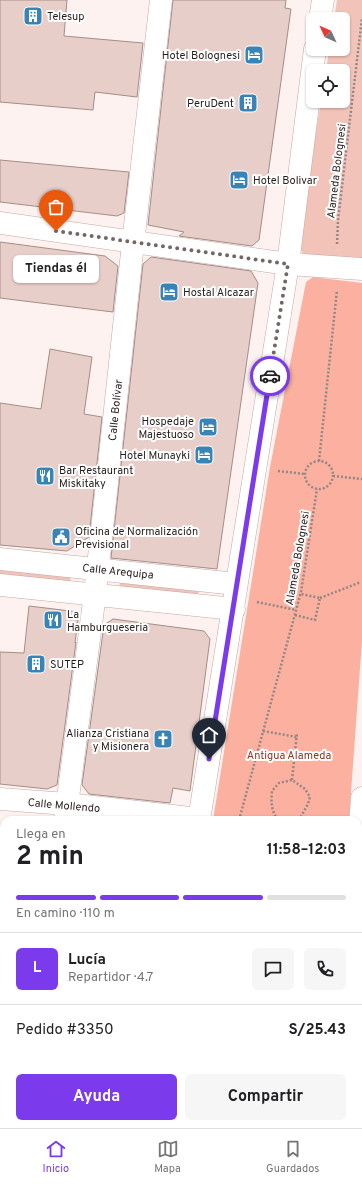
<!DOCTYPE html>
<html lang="es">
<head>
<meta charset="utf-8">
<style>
  body { margin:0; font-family:Overpass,sans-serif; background:#f6f6f6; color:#202124; height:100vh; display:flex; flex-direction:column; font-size:15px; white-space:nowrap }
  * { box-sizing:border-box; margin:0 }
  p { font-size:13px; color:#757577 }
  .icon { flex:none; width:22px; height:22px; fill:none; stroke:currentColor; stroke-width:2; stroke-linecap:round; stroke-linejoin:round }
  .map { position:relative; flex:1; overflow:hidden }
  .side { position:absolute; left:0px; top:816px; width:362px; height:312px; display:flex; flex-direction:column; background:#fff; border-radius:12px 12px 0 0; box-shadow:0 1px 3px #0004 }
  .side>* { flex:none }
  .needle { width:26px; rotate:314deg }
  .tools { position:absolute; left:306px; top:12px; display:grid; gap:8px }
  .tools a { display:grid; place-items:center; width:44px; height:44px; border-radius:6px; background:#fff; box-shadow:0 1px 3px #0004; font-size:20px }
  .pin { position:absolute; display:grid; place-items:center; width:34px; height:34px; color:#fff; margin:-41px -17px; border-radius:50% 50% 50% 0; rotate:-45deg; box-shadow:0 0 4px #0007 }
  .pin .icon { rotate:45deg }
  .courier { position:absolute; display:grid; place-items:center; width:40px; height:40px; margin:-20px; border:3px solid #7c3aed; border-radius:50%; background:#fff; color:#222; box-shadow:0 1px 5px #0007 }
  .bubble { position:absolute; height:28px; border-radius:6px; background:#fff; box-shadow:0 1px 3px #0004; font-size:13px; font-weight:700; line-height:28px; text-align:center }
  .head em { font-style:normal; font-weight:700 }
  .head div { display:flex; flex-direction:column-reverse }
  .head { display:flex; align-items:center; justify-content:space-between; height:68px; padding:0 16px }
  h1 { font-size:26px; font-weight:700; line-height:30px }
  .bar { display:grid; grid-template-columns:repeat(4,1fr); gap:6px 4px; align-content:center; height:48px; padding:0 16px }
  .bar i { height:5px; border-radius:3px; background:#e0e0e0 }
  .bar .on { background:#7c3aed }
  .bar p { grid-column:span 4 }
  .line { display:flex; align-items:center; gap:10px; padding:0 16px; border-top:1px solid #e0e0e0 }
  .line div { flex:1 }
  .round { display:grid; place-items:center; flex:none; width:42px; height:42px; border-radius:6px; background:#f6f6f6 }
  .cta { display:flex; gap:8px; margin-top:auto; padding:8px 16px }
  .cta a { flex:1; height:46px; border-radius:6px; background:#7c3aed; color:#fff; font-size:16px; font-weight:700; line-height:46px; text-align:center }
  .cta a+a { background:#f6f6f6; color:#202124 }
  .tab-bar { display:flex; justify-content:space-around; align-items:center; height:56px; border-top:1px solid #e0e0e0; background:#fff; font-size:11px; color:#757577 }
  .tab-bar a { display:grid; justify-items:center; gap:2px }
  .tab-bar .on { color:#7c3aed }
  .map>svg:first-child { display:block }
  .green { fill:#f2c3b9 }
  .forest { fill:#fcb0a0 }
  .building { fill:#e8cec8; stroke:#a58d87 }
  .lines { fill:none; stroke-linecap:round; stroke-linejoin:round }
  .minor-casing { stroke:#c2a9a4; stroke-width:23 }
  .major-casing { stroke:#c2a9a4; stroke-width:23 }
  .path { stroke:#918785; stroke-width:2.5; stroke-dasharray:2 2; stroke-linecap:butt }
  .minor { stroke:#fff; stroke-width:22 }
  .major { stroke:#fff; stroke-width:22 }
  .done { stroke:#716866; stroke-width:4; stroke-dasharray:0 7.2 }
  .route { stroke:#7c3aed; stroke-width:5 }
  .labels { text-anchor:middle; stroke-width:4; stroke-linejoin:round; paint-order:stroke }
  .poi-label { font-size:11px; fill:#261d1b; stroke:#fff; text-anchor:start }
  .street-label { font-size:11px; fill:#261d1b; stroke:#fff }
  .park-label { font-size:11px; fill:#8d3626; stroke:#fff }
</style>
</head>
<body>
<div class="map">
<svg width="362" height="1128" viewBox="0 0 362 1128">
  <rect width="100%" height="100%" fill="#fdf2f0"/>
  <g class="green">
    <path d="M337 0H362V259L306 256 302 252 298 243 321 101H343V71H326L329 49H343V19H334Z"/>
    <path d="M0 568 71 575 70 584 0 577Z"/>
    <path d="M120 580 199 589 198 597 119 589Z"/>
    <path d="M53 1124H107L105 1128H53Z"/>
    <path d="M134 1124H311L317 1126 321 1128H133Z"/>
  </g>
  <path class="forest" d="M313 277 362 283V641L349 820H213L270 467 306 282Z"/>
  <g class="building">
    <path d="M0 0H67L64 36 143 43 137 97 95 92 93 110 0 102Z"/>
    <path d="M173 0H286L285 8 291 9 259 240 252 246 179 236 184 232 148 225Z"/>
    <path d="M0 160 129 172 124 213 117 216 0 202Z"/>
    <path d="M0 242 105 256 118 266 113 312 0 298Z"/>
    <path d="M151 257 251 271 258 283 217 569 111 558 143 264Z"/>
    <path d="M50 349 92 357 84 414 102 417 89 537 67 551 0 545V403L41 409Z"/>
    <path d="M29 606 79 612 75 643 76 642 57 785 47 789 0 784V652L24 653Z"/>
    <path d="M113 619 204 631 210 639 190 791 173 788 170 803 89 794 82 785 104 625Z"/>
  </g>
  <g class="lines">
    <g class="minor-casing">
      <g id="minor">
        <path d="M0 223 288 264"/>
        <path d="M0 559 236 584"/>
        <path d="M0 585 234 609"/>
        <path d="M0 799 67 804 199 819"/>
        <path d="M65 820 95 594 133 243 161 0"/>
        <path d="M0 1058 4 1056"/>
        <path d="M358 1080 362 1092"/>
        <path d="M358 1121 362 1126"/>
        <path d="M34 1128 35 1124"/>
      </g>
    </g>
    <g class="major-casing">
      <g id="major">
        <path d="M320 19 323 0"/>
        <path d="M288 264 362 269"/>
        <path d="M199 820 288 264 315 49"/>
        <path d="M358 852 362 798"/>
        <path d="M119 1128 120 1124"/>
        <path d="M346 1128V1124"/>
      </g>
    </g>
    <g class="path">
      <path d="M337 244 338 220 362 18"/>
      <path d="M319 461 337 290"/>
      <circle cx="319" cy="475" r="14"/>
      <path d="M278 471 305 474"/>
      <path d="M333 476 362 479"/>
      <path d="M320 598 361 582"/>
      <path d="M257 602 296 610"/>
      <path d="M295 615 315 620 320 598 301 594"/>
      <path d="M263 731 297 737"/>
      <path d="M292 780 297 733"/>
      <path d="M239 820 301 592 317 489"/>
      <path d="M278 820C271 811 271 802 272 791L279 783 292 780 305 789 310 797 308 804 299 820"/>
      <path d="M313 1128V1124"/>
    </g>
    <use href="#minor" class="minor"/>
    <use href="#major" class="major"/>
  </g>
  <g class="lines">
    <path class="done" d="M56 231 288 264 270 376"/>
    <path class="route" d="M209 759 270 376"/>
  </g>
  <defs>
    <g id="building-square" transform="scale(1)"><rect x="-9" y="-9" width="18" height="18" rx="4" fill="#3984b7" stroke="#fff"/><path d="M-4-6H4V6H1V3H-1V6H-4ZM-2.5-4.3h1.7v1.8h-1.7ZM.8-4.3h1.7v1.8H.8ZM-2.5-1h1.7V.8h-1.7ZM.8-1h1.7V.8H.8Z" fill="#fff"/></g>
    <g id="hotel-square" transform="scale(1)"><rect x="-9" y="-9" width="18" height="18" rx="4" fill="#3984b7" stroke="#fff"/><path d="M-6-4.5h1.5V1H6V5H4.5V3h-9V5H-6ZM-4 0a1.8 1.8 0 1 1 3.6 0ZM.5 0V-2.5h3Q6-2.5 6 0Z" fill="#fff"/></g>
    <g id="restaurant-square" transform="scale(1)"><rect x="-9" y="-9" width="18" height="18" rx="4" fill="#3984b7" stroke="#fff"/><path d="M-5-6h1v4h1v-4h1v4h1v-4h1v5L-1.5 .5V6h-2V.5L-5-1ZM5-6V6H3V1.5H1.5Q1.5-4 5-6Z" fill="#fff"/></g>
    <g id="civic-square" transform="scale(1)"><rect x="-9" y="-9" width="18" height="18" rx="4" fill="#3984b7" stroke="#fff"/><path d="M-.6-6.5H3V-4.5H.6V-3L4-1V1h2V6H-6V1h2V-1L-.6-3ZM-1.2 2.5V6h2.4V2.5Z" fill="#fff"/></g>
    <g id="church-square" transform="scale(1)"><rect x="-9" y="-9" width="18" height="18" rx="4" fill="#3984b7" stroke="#fff"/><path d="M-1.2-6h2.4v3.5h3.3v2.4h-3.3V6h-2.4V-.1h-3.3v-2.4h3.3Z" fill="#fff"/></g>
  </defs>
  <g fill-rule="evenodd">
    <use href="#building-square" x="33" y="16"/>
    <use href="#hotel-square" x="254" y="55"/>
    <use href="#building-square" x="248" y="103"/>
    <use href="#hotel-square" x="239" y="180"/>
    <use href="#hotel-square" x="169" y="292"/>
    <use href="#hotel-square" x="208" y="427"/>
    <use href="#hotel-square" x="204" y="455"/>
    <use href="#restaurant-square" x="45" y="476"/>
    <use href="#civic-square" x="61" y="537"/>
    <use href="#restaurant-square" x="53" y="620"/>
    <use href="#building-square" x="36" y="664"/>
    <use href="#church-square" x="163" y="739"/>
  </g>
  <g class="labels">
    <g class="poi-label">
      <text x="47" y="20">Telesup</text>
      <text x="240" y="59" text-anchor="end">Hotel Bolognesi</text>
      <text x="234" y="107" text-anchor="end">PeruDent</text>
      <text x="253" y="184">Hotel Bolivar</text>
      <text x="183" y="296">Hostal Alcazar</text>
      <text x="194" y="425" text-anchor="end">Hospedaje<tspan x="194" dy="13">Majestuoso</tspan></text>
      <text x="190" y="459" text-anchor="end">Hotel Munayki</text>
      <text x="59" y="474">Bar Restaurant<tspan x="59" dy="13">Miskitaky</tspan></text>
      <text x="75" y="535">Oficina de Normalización<tspan x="75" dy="13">Previsional</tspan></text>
      <text x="67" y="618">La<tspan x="67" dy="13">Hamburgueseria</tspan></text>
      <text x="50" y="668">SUTEP</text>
      <text x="149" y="737" text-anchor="end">Alianza Cristiana<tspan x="149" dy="13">y Misionera</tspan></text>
    </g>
    <g class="street-label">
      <text transform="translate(336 171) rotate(-83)" y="4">Alameda Bolognesi</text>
      <text transform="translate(115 410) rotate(-84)" y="4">Calle Bolívar</text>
      <text transform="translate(297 558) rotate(-80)" y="4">Alameda Bolognesi</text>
      <text transform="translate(118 571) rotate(6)" y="4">Calle Arequipa</text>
      <text transform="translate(64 805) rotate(5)" y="4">Calle Mollendo</text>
    </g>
    <g class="park-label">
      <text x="289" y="759">Antigua Alameda</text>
    </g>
  </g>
</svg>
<div class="tools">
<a><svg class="needle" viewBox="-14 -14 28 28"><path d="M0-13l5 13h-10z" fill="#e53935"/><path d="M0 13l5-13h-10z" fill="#757577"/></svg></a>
<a><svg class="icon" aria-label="locate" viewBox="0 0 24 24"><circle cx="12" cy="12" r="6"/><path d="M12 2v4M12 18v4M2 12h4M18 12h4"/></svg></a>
</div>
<div class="pin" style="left:56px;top:231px;background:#ea580c"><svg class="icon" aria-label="bag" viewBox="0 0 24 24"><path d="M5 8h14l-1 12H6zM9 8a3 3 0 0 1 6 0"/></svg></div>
<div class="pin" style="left:209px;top:759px;background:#1f2937"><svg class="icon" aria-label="home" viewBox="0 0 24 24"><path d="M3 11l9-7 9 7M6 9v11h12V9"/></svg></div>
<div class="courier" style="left:270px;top:376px"><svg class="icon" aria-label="car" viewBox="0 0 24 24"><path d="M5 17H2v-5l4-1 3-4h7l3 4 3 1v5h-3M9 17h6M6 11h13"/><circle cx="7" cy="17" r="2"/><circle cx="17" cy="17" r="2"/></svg></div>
<div class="bubble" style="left:13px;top:255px;width:86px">Tiendas él</div>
<section class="side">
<div class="head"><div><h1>2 min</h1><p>Llega en</p></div><em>11:58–12:03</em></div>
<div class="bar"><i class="on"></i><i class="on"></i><i class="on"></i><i></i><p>En camino · 110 m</p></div>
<div class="line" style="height:72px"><b class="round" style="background:#7c3aed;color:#fff">L</b><div><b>Lucía</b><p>Repartidor · 4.7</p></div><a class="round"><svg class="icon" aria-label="chat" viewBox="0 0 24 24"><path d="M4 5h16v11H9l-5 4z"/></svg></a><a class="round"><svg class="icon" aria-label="phone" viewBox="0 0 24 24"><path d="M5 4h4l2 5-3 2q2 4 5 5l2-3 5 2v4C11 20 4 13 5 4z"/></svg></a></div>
<div class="line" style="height:52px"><div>Pedido #3350</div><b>S/25.43</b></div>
<div class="cta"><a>Ayuda</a><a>Compartir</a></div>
</section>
</div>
<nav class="tab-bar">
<a class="on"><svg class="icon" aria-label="home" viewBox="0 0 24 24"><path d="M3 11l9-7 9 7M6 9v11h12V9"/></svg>Inicio</a>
<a><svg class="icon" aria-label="map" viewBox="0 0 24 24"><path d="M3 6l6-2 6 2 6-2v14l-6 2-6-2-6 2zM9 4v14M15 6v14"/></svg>Mapa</a>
<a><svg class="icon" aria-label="saved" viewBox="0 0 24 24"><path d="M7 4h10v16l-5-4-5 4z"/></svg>Guardados</a>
</nav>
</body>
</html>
